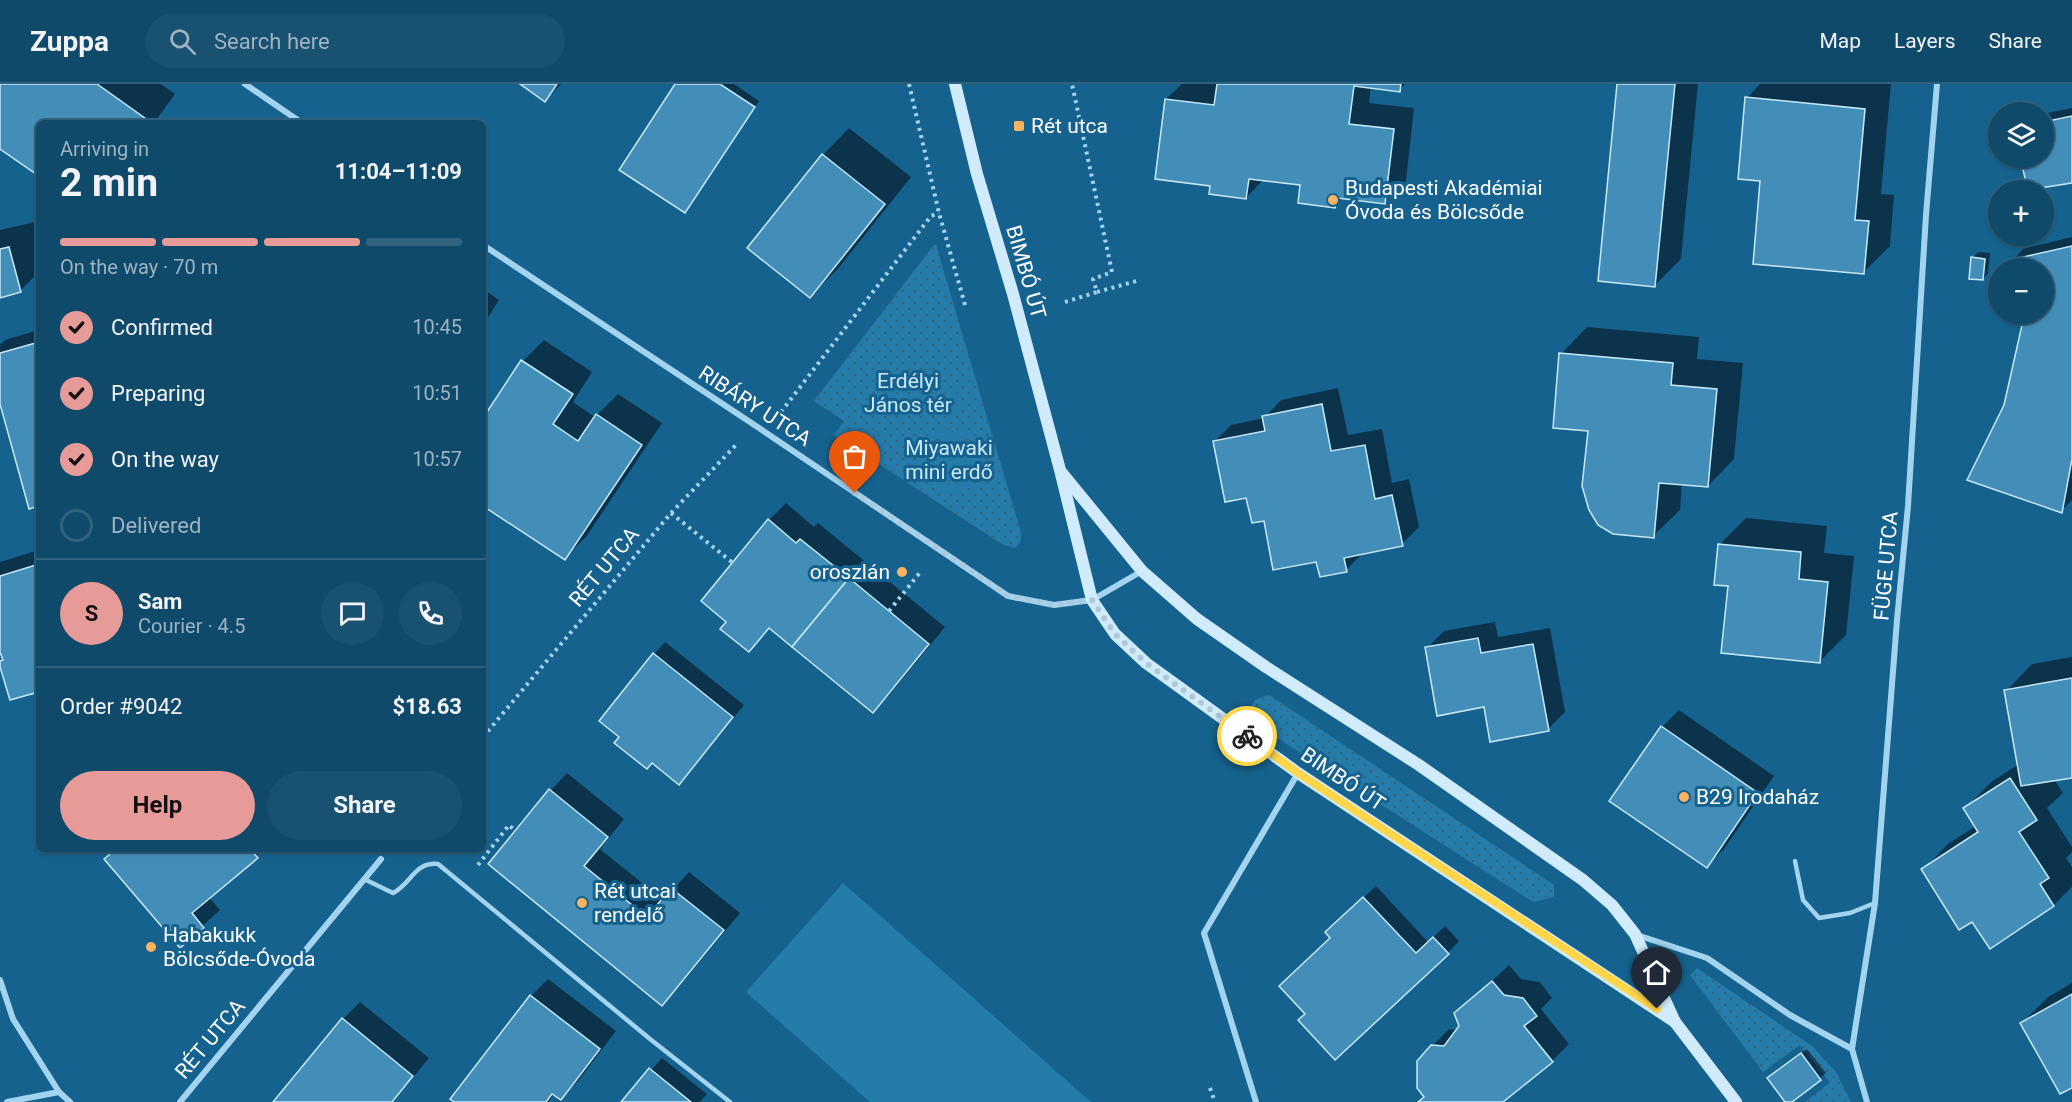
<!DOCTYPE html>
<html lang="en">
<head>
<meta charset="utf-8">
<style>
  body { margin:0; font-family:Roboto,sans-serif; background:#195171; color:#f1f3f6; height:100vh; display:flex; flex-direction:column; font-size:22px; white-space:nowrap }
  * { box-sizing:border-box; margin:0 }
  p { font-size:20px; color:#9cb3c1 }
  .icon { flex:none; width:33px; height:33px; fill:none; stroke:currentColor; stroke-width:2; stroke-linecap:round; stroke-linejoin:round }
  .map { position:relative; flex:1; overflow:hidden }
  .side { position:absolute; left:36px; top:36px; width:450px; height:732px; display:flex; flex-direction:column; background:#104a6b; border-radius:9px; box-shadow:0 2px 4px #0004,0 0 0 2px #30627e }
  .side>* { flex:none }
  .tools { position:absolute; left:1988px; top:18px; display:grid; gap:12px }
  .tools a { display:grid; place-items:center; width:66px; height:66px; border-radius:50%; background:#104a6b; box-shadow:0 2px 4px #0004,0 0 0 2px #30627e; font-size:30px }
  .pin { position:absolute; display:grid; place-items:center; width:51px; height:51px; color:#fff; margin:-62px -26px; border-radius:50% 50% 50% 0; rotate:-45deg; box-shadow:0 0 6px #0007 }
  .pin .icon { rotate:45deg }
  .courier { position:absolute; display:grid; place-items:center; width:60px; height:60px; margin:-30px; border:4px solid #ffd54a; border-radius:50%; background:#fff; color:#222; box-shadow:0 2px 8px #0007 }
  .head em { font-style:normal; font-weight:700 }
  .head div { display:flex; flex-direction:column-reverse }
  .head { display:flex; align-items:center; justify-content:space-between; height:102px; padding:0 24px }
  h1 { font-size:39px; font-weight:700; line-height:45px }
  .bar { display:grid; grid-template-columns:repeat(4,1fr); gap:9px 6px; align-content:center; height:72px; padding:0 24px }
  .bar i { height:8px; border-radius:4px; background:#30627e }
  .bar .current { background:#e69b98 }
  .bar p { grid-column:span 4 }
  .line { display:flex; align-items:center; gap:15px; padding:0 24px; border-top:2px solid #30627e }
  .line div { flex:1 }
  .round { display:grid; place-items:center; flex:none; width:63px; height:63px; border-radius:32px; background:#195171 }
  ol { padding:0 24px; list-style:none }
  li { display:flex; align-items:center; gap:18px; height:66px }
  li p { margin-inline-start:auto }
  li .icon { padding:6px; border-radius:50%; background:#e69b98; color:#111; stroke-width:4 }
  li:last-child { color:#9cb3c1 }
  li i { width:33px; height:33px; border:3px solid #30627e; border-radius:50% }
  .cta { display:flex; gap:12px; margin-top:auto; padding:12px 24px }
  .cta a { flex:1; height:69px; border-radius:36px; background:#e69b98; color:#111; font-size:24px; font-weight:700; line-height:69px; text-align:center }
  .cta a+a { background:#195171; color:#f1f3f6 }
  header { display:flex; align-items:center; gap:36px; box-sizing:border-box; height:84px; padding:0 30px; background:#104a6b; border-bottom:2px solid #30627e }
  header strong { font-size:28px }
  nav { display:flex; gap:33px; margin-inline-start:auto; font-size:21px }
  .search { width:420px; height:54px; background:#195171; display:flex; align-items:center; gap:15px; box-sizing:border-box; padding:0 21px; border-radius:33px; color:#9cb3c1; font-size:22px }
  .map>svg:first-child { display:block }
  .grass { fill:url(#grass-dots) }
  .forest { fill:url(#forest-crowns) }
  .pitch { fill:#257cab }
  .shadow { fill:#0007 }
  .building { fill:#438eb9; stroke:#c8e9fb; stroke-width:1.5 }
  .lines { fill:none; stroke-linecap:round; stroke-linejoin:round }
  .path { stroke:#a2d4f0; stroke-width:4; stroke-dasharray:3 4.5; stroke-linecap:butt }
  .lane { stroke:#a2d4f0; stroke-width:4.5 }
  .street { stroke:#a2d4f0; stroke-width:6 }
  .secondary { stroke:#d0ebfb; stroke-width:12 }
  .done { stroke:#adc8d8; stroke-width:6; stroke-dasharray:0 10.8 }
  .route { stroke:#ffd54a; stroke-width:8 }
  .poi-dot { fill:#ffb360; stroke:#16628f; stroke-width:2 }
  .labels { text-anchor:middle; stroke-width:6; stroke-linejoin:round; paint-order:stroke }
  .poi-label { font-size:21px; fill:#fff; stroke:#16628f; text-anchor:start }
  .street-label { font-size:21px; fill:#fff; stroke:#16628f }
  .park-label { font-size:21px; fill:#c8e9fb; stroke:#16628f }
</style>
</head>
<body>
<header>
<strong>Zuppa</strong>
<div class="search"><svg class="icon" aria-label="search" viewBox="0 0 24 24"><circle cx="10" cy="10" r="6"/><path d="M15 15l6 6"/></svg>Search here</div>
<nav><a>Map</a><a>Layers</a><a>Share</a></nav>
</header>
<div class="map">
<svg width="2072" height="1018" viewBox="0 0 2072 1018">
  <defs>
    <pattern id="grass-dots" width="8" height="8" patternUnits="userSpaceOnUse" patternTransform="scale(1.5)"><rect width="8" height="8" fill="#257cab"/><path d="M2 2h.1M6 6h.1" fill="none" stroke="#38647c" stroke-width="1.8" stroke-linecap="round"/></pattern>
    <pattern id="forest-crowns" width="20" height="18" patternUnits="userSpaceOnUse" patternTransform="scale(1.5)"><rect width="20" height="18" fill="#257cab"/><path d="M2 6a3 3 0 1 1 6 0M12 15a3 3 0 1 1 6 0" fill="none" stroke="#38647c"/></pattern>
  </defs>
  <rect width="100%" height="100%" fill="#16628f"/>
  <g class="grass">
    <path d="M934 161H936L1020 445C1022 453 1022 459 1014 464L1002 460 834 351 844 337 814 317Z"/>
    <path d="M1269 611 1554 801V813L1533 818 1254 639 1250 625 1255 616Z"/>
    <path d="M1697 884 1812 962 1836 988 1851 1018H1805L1830 998 1800 961 1763 988 1690 891Z"/>
  </g>
  <circle class="forest" cx="949" cy="376" r="32"/>
  <path class="pitch" d="M843 799 1091 1018H870L746 908Z"/>
  <g class="shadow">
    <path d="M0 0H161L175 10 154 39H39V90L0 63Z"/>
    <path d="M522 0H561L545 16Z"/>
    <path d="M677 0H734L759 17 690 122 684 128Z"/>
    <path d="M1182 0H1405L1400 6 1371 2 1369 19 1414 24 1406 97 1384 118 1344 113 1335 122 1301 100 1264 95 1246 114 1211 101 1166 15Z"/>
    <path d="M1619 0H1698L1681 175 1654 202Z"/>
    <path d="M1760 0H1891L1881 110 1894 111 1890 162 1863 189 1762 95 1747 14Z"/>
    <path d="M2072 24V97L2029 106 2022 74H2043V30Z"/>
    <path d="M849 44 911 93 837 186 810 212 823 71Z"/>
    <path d="M35 138 39 152V188L20 207 0 212V146Z"/>
    <path d="M2072 153V416L2061 427 2005 321 2024 241 2022 230H2043V184H2013L2012 177 2023 165Z"/>
    <path d="M1978 168 1990 169 1988 189 1983 195 1973 174Z"/>
    <path d="M483 205 499 216 483 241Z"/>
    <path d="M1587 243 1699 253 1697 275 1743 279 1734 375 1708 402 1682 399 1680 426 1653 452 1589 346 1561 270Z"/>
    <path d="M39 246V421L0 314V261L5 256Z"/>
    <path d="M544 256 592 288 573 318 595 333 618 310 662 339 586 453 564 474 483 420V337L523 277Z"/>
    <path d="M1338 304 1348 351 1382 345 1392 399 1409 395 1419 443 1402 460 1363 469 1346 486 1317 476 1265 435 1247 412 1214 358 1231 341 1264 334 1281 316Z"/>
    <path d="M786 419 814 443 818 439 945 543 890 610 873 627 770 543 749 566 769 436Z"/>
    <path d="M1746 434 1827 442 1824 469 1854 472 1846 551 1820 577 1730 501 1719 461Z"/>
    <path d="M39 466V618L36 607 0 578 4 574 0 563V478Z"/>
    <path d="M1495 538 1498 553 1550 544 1565 628 1548 645 1485 622 1427 564 1444 547Z"/>
    <path d="M665 558 744 621 690 687 679 699 654 570Z"/>
    <path d="M2072 573V692L2054 695 2063 709 2047 724 2072 763V768L2066 774 2072 783V803L2054 821 1973 836 1923 786 1949 759 1976 742 1965 725 1991 698 2019 680 2006 607 2032 580Z"/>
    <path d="M1679 626 1774 692 1724 765 1707 782 1662 643Z"/>
    <path d="M567 689 624 735 600 765 663 816 689 788 740 829 679 903 662 920 490 779 551 706Z"/>
    <path d="M116 765H264L209 813 220 826 180 862Z"/>
    <path d="M1376 802 1428 858 1445 842 1459 857 1448 869 1307 930 1339 836Z"/>
    <path d="M1509 881 1521 895 1540 898 1552 914 1541 925 1569 960 1552 977 1500 1018H1419L1425 1012 1419 977 1434 960V963L1452 962 1434 960 1449 945 1458 946 1460 942 1456 930Z"/>
    <path d="M548 895 616 947 578 997 561 1014 554 1010 548 1018H456L531 912Z"/>
    <path d="M2072 899V1002L2022 939 2048 913Z"/>
    <path d="M360 918 429 974 393 1018H275L343 935Z"/>
    <path d="M1807 965 1826 989 1790 1018H1787L1775 989Z"/>
    <path d="M662 974 707 1010 700 1018H623Z"/>
  </g>
  <g class="building">
    <path d="M0 0H97L149 37 148 39H39V92L0 65Z"/>
    <path d="M520 0H557L545 18Z"/>
    <path d="M675 0H720L755 23 685 129 619 86Z"/>
    <path d="M1217 0H1401L1400 8 1354 2 1349 40 1394 45 1385 120 1337 114 1335 124 1298 119 1300 101 1249 95 1246 115 1209 110 1210 102 1155 95 1165 15 1214 21Z"/>
    <path d="M1617 0H1675L1655 203 1598 197Z"/>
    <path d="M1745 13 1865 25 1855 136 1869 137 1864 190 1753 180 1760 97 1738 95Z"/>
    <path d="M2072 32V99L2028 106 2020 74H2043V38Z"/>
    <path d="M822 70 885 120 810 214 747 164Z"/>
    <path d="M2072 162V375L2062 429 1967 396 2004 321 2022 241 2020 230H2043V184H2012L2010 176Z"/>
    <path d="M9 163 21 208 0 214V165Z"/>
    <path d="M1971 173 1985 175 1983 196 1969 195Z"/>
    <path d="M39 258V422L29 425 0 320V269Z"/>
    <path d="M1559 269 1673 279 1671 301 1717 305 1708 403 1659 399 1654 454 1613 450 1598 441 1589 426 1582 402 1588 347 1553 344Z"/>
    <path d="M521 276 573 310 553 340 578 357 596 330 642 361 565 476 483 422V334Z"/>
    <path d="M1322 320 1331 367 1365 361 1375 415 1392 411 1403 462 1344 474 1347 488 1320 493 1316 478 1273 486 1264 437 1252 439 1246 414 1225 418 1213 357 1265 347 1262 332Z"/>
    <path d="M768 435 796 459 800 455 849 494 792 563 769 544 749 568 720 545 726 538 701 517Z"/>
    <path d="M1718 460 1801 468 1799 495 1828 498 1820 579 1721 569 1728 502 1714 501Z"/>
    <path d="M39 480V623L35 609 10 616 0 583V577L3 576 0 568V492Z"/>
    <path d="M849 494 929 560 873 629 792 563Z"/>
    <path d="M1478 554 1481 569 1533 560 1549 647 1490 658 1484 623 1437 632 1425 563Z"/>
    <path d="M653 569 733 633 679 701 652 679 647 685 614 659 619 653 599 637Z"/>
    <path d="M2072 594V694L2021 702 2004 606Z"/>
    <path d="M1661 642 1758 709 1707 784 1609 717Z"/>
    <path d="M2010 694 2037 736 2019 748 2049 794 2040 800 2054 822 1990 865 1972 838 1959 846 1921 785 1978 748 1963 724Z"/>
    <path d="M549 705 608 753 584 782 647 833 671 804 724 846 662 922 488 780Z"/>
    <path d="M116 765H250L258 774 192 829 204 844 180 864 104 775Z"/>
    <path d="M1363 813 1416 869 1433 853 1449 870 1335 976 1298 936 1305 930 1279 902 1330 854 1325 848Z"/>
    <path d="M1492 897 1504 911 1523 914 1537 932 1524 942 1553 978 1503 1018H1418L1424 1013 1417 1004V977L1431 961 1444 962 1459 942 1454 929Z"/>
    <path d="M2072 910V1004L2060 1010 2020 939Z"/>
    <path d="M530 911 600 965 561 1016 552 1010 546 1018H454L450 1015Z"/>
    <path d="M342 934 413 992 392 1018H273Z"/>
    <path d="M1801 969 1821 996 1792 1018H1785L1767 994Z"/>
    <path d="M649 984 691 1018H621Z"/>
  </g>
  <g class="lines">
    <g class="path">
      <path d="M909 0 939 129 965 221"/>
      <path d="M1097 208 1140 196"/>
      <path d="M1065 218 1097 208 1093 195 1112 188 1072 0"/>
      <path d="M781 328 931 132 939 129"/>
      <path d="M671 429 733 479"/>
      <path d="M889 527 922 486"/>
      <path d="M483 653 671 429 736 361"/>
      <path d="M478 781 509 741 515 747"/>
      <path d="M1210 1004 1215 1018"/>
    </g>
    <g class="lane">
      <path d="M1795 777 1803 816 1819 834 1850 829 1875 819"/>
      <path d="M364 795 393 809C412 799 414 778 438 780L650 955 730 1018"/>
    </g>
    <g class="street">
      <path d="M245 0 302 39"/>
      <path d="M483 161 759 344 1008 512 1054 521 1092 516 1142 487"/>
      <path d="M1637 851 1707 874 1790 931 1852 965"/>
      <path d="M0 896 13 935 59 1008 70 1018"/>
      <path d="M7 1018 59 1008"/>
      <path d="M180 1018 381 775"/>
      <path d="M1256 1018 1204 849 1298 689"/>
      <path d="M1867 1018 1852 965 1875 819 1897 536 1908 422 1926 131 1937 0"/>
    </g>
    <g class="secondary">
      <path d="M955 0 977 90 1013 210 1060 386 1092 516 1115 550 1146 579 1298 689 1675 938"/>
      <path d="M1062 389 1142 487 1197 535 1266 583 1419 681 1583 796 1612 821 1635 850 1675 938 1736 1018"/>
    </g>
  </g>
  <g class="lines">
    <path class="done" d="M855 409 1008 512 1054 521 1092 516 1115 550 1146 579 1247 652"/>
    <path class="route" d="M1247 652 1298 689 1657 925"/>
  </g>
  <g class="poi-dot">
    <rect x="1013" y="36" width="12" height="12" rx="3"/>
    <circle cx="1333" cy="116" r="6"/>
    <circle cx="902" cy="488" r="6"/>
    <circle cx="1684" cy="713" r="6"/>
    <circle cx="582" cy="819" r="6"/>
    <circle cx="151" cy="863" r="6"/>
  </g>
  <g class="labels">
    <g class="poi-label">
      <text x="1031" y="49">Rét utca</text>
      <text x="1345" y="111">Budapesti Akadémiai<tspan x="1345" dy="24">Óvoda és Bölcsőde</tspan></text>
      <text x="890" y="495" text-anchor="end">oroszlán</text>
      <text x="1696" y="720">B29 Irodaház</text>
      <text x="594" y="814">Rét utcai<tspan x="594" dy="24">rendelő</tspan></text>
      <text x="163" y="858">Habakukk<tspan x="163" dy="24">Bölcsőde-Óvoda</tspan></text>
    </g>
    <g class="street-label">
      <text transform="translate(1026 188) rotate(74)" y="7">BIMBÓ ÚT</text>
      <text transform="translate(755 322) rotate(33)" y="7">RIBÁRY UTCA</text>
      <text transform="translate(1886 482) rotate(-85)" y="7">FÜGE UTCA</text>
      <text transform="translate(604 483) rotate(-50)" y="7">RÉT UTCA</text>
      <text transform="translate(1343 695) rotate(34)" y="7">BIMBÓ ÚT</text>
      <text transform="translate(210 955) rotate(-50)" y="7">RÉT UTCA</text>
    </g>
    <g class="park-label">
      <text x="908" y="304">Erdélyi<tspan x="908" dy="24">János tér</tspan></text>
      <text x="949" y="371">Miyawaki<tspan x="949" dy="24">mini erdő</tspan></text>
    </g>
  </g>
</svg>
<div class="tools">
<a><svg class="icon" aria-label="layers" viewBox="0 0 24 24"><path d="M12 4l9 5-9 5-9-5zM3 14l9 5 9-5"/></svg></a>
<a>+</a>
<a>−</a>
</div>
<div class="pin" style="left:855px;top:409px;background:#ea580c"><svg class="icon" aria-label="bag" viewBox="0 0 24 24"><path d="M5 8h14l-1 12H6zM9 8a3 3 0 0 1 6 0"/></svg></div>
<div class="pin" style="left:1657px;top:925px;background:#1f2937"><svg class="icon" aria-label="home" viewBox="0 0 24 24"><path d="M3 11l9-7 9 7M6 9v11h12V9"/></svg></div>
<div class="courier" style="left:1247px;top:652px"><svg class="icon" aria-label="bike" viewBox="0 0 24 24"><circle cx="6" cy="16" r="4"/><circle cx="18" cy="16" r="4"/><path d="M6 16l4-8h5l3 8M10 8l3 8H6M13 5h3"/></svg></div>
<section class="side">
<div class="head"><div><h1>2 min</h1><p>Arriving in</p></div><em>11:04–11:09</em></div>
<div class="bar"><i class="current"></i><i class="current"></i><i class="current"></i><i></i><p>On the way · 70 m</p></div>
<ol>
<li><svg class="icon" aria-label="check" viewBox="0 0 24 24"><path d="M5 12l5 5 9-10"/></svg>Confirmed<p>10:45</p></li>
<li><svg class="icon" aria-label="check" viewBox="0 0 24 24"><path d="M5 12l5 5 9-10"/></svg>Preparing<p>10:51</p></li>
<li><svg class="icon" aria-label="check" viewBox="0 0 24 24"><path d="M5 12l5 5 9-10"/></svg>On the way<p>10:57</p></li>
<li><i></i>Delivered</li>
</ol>
<div class="line" style="height:108px"><b class="round" style="background:#e69b98;color:#111">S</b><div><b>Sam</b><p>Courier · 4.5</p></div><a class="round"><svg class="icon" aria-label="chat" viewBox="0 0 24 24"><path d="M4 5h16v11H9l-5 4z"/></svg></a><a class="round"><svg class="icon" aria-label="phone" viewBox="0 0 24 24"><path d="M5 4h4l2 5-3 2q2 4 5 5l2-3 5 2v4C11 20 4 13 5 4z"/></svg></a></div>
<div class="line" style="height:78px"><div>Order #9042</div><b>$18.63</b></div>
<div class="cta"><a>Help</a><a>Share</a></div>
</section>
</div>
</body>
</html>
